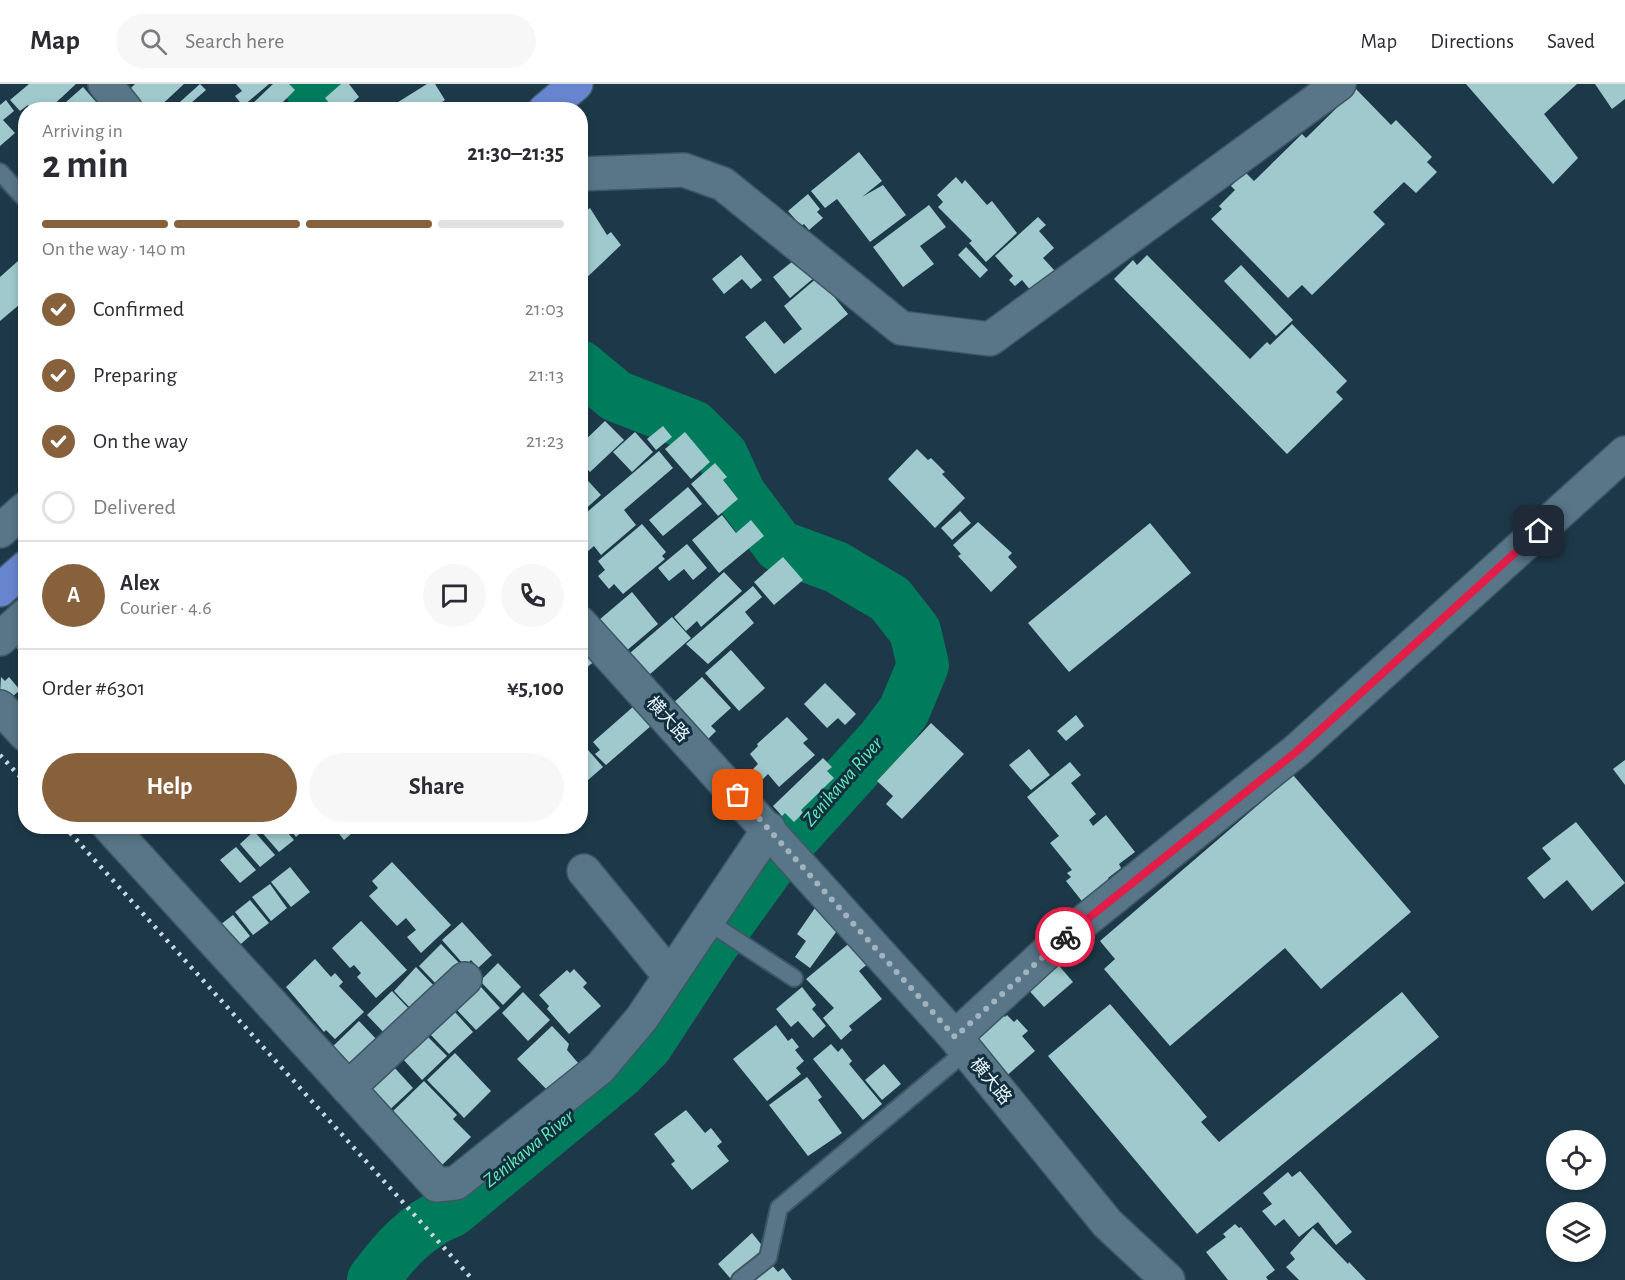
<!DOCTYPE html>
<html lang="en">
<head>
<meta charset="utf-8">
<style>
  body { margin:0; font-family:"Alegreya Sans","Noto Sans JP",sans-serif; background:#f7f7f7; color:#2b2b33; height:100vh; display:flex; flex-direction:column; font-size:22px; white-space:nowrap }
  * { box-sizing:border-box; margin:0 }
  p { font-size:20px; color:#7c7c81 }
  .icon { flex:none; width:33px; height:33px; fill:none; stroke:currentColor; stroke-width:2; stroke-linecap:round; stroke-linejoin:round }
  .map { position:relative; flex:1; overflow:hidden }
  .side { position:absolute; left:18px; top:18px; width:570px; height:732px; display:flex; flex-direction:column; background:#fff; border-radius:24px; box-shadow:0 3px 9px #0003 }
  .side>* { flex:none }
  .fabs { position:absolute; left:1546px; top:1046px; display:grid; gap:12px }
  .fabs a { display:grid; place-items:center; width:60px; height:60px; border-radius:50%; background:#fff; box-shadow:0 3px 9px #0003; font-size:30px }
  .pin { position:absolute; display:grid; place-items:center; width:51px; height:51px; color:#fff; margin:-26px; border-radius:12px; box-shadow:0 3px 9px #0006 }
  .courier { position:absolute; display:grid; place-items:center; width:60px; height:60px; margin:-30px; border:4px solid #e11d48; border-radius:50%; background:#fff; color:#222; box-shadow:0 2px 8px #0007 }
  .headline em { font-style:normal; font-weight:700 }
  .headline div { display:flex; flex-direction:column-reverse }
  .headline { display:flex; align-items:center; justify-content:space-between; height:102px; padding:0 24px }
  h1 { font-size:39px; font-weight:700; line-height:45px }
  .bar { display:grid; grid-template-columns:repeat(4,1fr); gap:9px 6px; align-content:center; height:72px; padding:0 24px }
  .bar i { height:8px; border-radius:4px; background:#e1e1e2 }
  .bar .selected { background:#86613c }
  .bar p { grid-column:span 4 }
  .line { display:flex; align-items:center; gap:15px; padding:0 24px; border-top:2px solid #e1e1e2 }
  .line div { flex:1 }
  .round { display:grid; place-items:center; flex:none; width:63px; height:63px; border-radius:32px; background:#f7f7f7 }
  ol { padding:0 24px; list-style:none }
  li { display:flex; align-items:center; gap:18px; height:66px }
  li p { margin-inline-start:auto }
  li .icon { padding:6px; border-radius:50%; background:#86613c; color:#fff; stroke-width:4 }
  li:last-child { color:#7c7c81 }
  li i { width:33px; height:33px; border:3px solid #e1e1e2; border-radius:50% }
  .button { display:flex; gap:12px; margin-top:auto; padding:12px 24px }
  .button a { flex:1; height:69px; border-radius:36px; background:#86613c; color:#fff; font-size:24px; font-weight:700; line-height:69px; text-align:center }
  .button a+a { background:#f7f7f7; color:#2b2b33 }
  header { display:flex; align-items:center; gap:36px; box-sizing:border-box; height:84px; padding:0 30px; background:#fff; border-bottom:2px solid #e1e1e2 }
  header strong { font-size:28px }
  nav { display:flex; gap:33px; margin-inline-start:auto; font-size:21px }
  .search { width:420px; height:54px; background:#f7f7f7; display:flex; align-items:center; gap:15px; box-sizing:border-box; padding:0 21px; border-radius:33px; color:#7c7c81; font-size:22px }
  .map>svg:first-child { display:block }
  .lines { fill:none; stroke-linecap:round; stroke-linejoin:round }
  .river { stroke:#007b5b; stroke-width:52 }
  .building { fill:#9fc9cc }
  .service-casing { stroke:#3e5765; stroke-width:20 }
  .minor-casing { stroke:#3e5765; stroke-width:36 }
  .trunk-casing { stroke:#3e5765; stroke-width:36 }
  .service { stroke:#587688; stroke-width:16 }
  .minor { stroke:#587688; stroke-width:33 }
  .trunk { stroke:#6784cf; stroke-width:33 }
  .rail { stroke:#c9d9e3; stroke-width:4.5; stroke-dasharray:3 6; stroke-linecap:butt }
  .done { stroke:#a0b3be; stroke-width:6; stroke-dasharray:0 10.8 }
  .route { stroke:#e11d48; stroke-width:8 }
  .labels { text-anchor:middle; stroke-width:6; stroke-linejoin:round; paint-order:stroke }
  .street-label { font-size:18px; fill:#e7f4fd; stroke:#122f3e }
  .water-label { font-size:20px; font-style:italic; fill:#62e9ba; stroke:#122f3e }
</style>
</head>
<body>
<header>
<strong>Map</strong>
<div class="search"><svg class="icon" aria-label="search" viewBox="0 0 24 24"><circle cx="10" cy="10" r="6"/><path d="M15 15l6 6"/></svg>Search here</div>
<nav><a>Map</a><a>Directions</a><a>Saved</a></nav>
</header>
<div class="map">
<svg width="1625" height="1196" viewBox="0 0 1625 1196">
  <rect width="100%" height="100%" fill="#1d3949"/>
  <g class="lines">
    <g class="river">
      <path d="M308 0 327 26"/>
      <path d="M373 1196C395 1166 417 1141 452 1127L619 989 647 961 711 863 775 774 882 656 904 627 923 581 915 547 890 515 836 483 779 462 740 410 722 371 693 342 616 312 580 282"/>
    </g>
  </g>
  <g class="building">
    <path d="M29 0H76L48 26H31L28 21 20 27 10 16Z"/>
    <path d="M135 0H184L156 26H137L124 11Z"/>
    <path d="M200 0 206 6 191 19 197 26H171Z"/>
    <path d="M236 0H269L243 22 235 12 242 7Z"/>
    <path d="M273 0H289L295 6 275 26H246Z"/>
    <path d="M341 0H349L359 13 344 26H335L325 14Z"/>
    <path d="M427 0H435L445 16 430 26H399L395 20Z"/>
    <path d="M1466 0H1577L1544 30 1578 74 1553 100Z"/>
    <path d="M1595 0H1625V15L1612 25Z"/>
    <path d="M83 3 103 26H57Z"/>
    <path d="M1356 5 1391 41 1396 36 1432 73 1427 78 1437 88 1416 109 1404 98 1373 128 1385 140 1312 211 1302 201 1288 214 1211 135 1222 125 1219 122 1235 106 1231 102 1245 88 1254 97 1302 50 1306 54Z"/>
    <path d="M6 16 14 27 3 36 15 49 0 62V21Z"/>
    <path d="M859 68 882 97 862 113 883 101 906 131 870 158 837 115 825 124 811 107Z"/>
    <path d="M956 93 962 100 965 96 987 121 992 117 1017 149 986 178 969 159 972 157 938 123 943 118 937 111Z"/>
    <path d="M808 110 820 125 817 128 823 134 809 146 804 140 801 142 788 127Z"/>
    <path d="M929 121 946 143 920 162 934 180 903 203 873 163Z"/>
    <path d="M590 124 607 151 611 148 621 161 580 200V131Z"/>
    <path d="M1038 133 1046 141 1039 147 1054 164 1043 174 1055 187 1032 208 1022 196 1015 202 1009 196 1013 192 995 172Z"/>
    <path d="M966 163 988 186 980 194 958 171Z"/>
    <path d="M741 171 762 196 751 205 742 195 724 210 712 195Z"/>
    <path d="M1147 171 1250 275 1267 258 1270 261 1292 240 1347 297 1336 308 1343 315 1287 370 1114 195 1133 176 1137 181Z"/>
    <path d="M798 173 815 193 790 214 773 193Z"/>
    <path d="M18 177 26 185V215L0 237V193Z"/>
    <path d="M1241 181 1293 236 1276 252 1224 197Z"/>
    <path d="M818 193 848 230 775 290 745 253 765 237 784 260 802 245 784 222Z"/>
    <path d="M605 337 624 356 590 388 580 378V361Z"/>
    <path d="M663 342 672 353 656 366 647 355Z"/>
    <path d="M635 348 653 368 632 388 613 368Z"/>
    <path d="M685 348 710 378 691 395 665 365Z"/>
    <path d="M917 365 928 376 931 374 945 388 942 390 965 414 935 444 888 395Z"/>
    <path d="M659 367 673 384 624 426 636 441 601 471 594 462 587 468 580 461V434Z"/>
    <path d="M715 379 727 393 723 396 738 415 718 432 691 400Z"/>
    <path d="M580 388 601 411 580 430Z"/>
    <path d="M688 403 702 420 663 452 649 436Z"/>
    <path d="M960 427 971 439 952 456 941 444Z"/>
    <path d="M722 431 736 449 751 436 764 452 719 489 692 456Z"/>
    <path d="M978 438 1012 469 1008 473 1017 483 991 508 958 472 961 470 953 461Z"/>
    <path d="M1150 439 1191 489 1069 588 1028 539Z"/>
    <path d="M642 440 666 468 662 472 665 475 623 510 614 500 609 505 598 492 605 486 598 477Z"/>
    <path d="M687 460 707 484 693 496 684 485 669 497 658 484Z"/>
    <path d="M783 473 803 496 774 521 754 498Z"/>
    <path d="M724 488 742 507 701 543 697 537 686 547 674 533Z"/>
    <path d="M753 502 762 513 745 528 754 539 708 580 686 560Z"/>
    <path d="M632 508 658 540 625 568 599 536Z"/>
    <path d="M672 533 691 554 649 591 630 569Z"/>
    <path d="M26 553V573L15 562Z"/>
    <path d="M580 559 596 576 580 589Z"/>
    <path d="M731 566 765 604 739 627 705 589Z"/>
    <path d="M1 593 5 597 9 593 20 606 12 613 0 610Z"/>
    <path d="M702 593 731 624 711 642 716 647 705 658 671 621Z"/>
    <path d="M825 599 856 630 845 641 838 634 827 644 804 620Z"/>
    <path d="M634 622 652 641 606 681 595 670 600 666 593 658Z"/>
    <path d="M1076 631 1084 642 1066 657 1057 647Z"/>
    <path d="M787 633 808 655 803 659 815 671 779 703 768 690 763 695 753 685 758 680 750 670 758 662 757 660Z"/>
    <path d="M931 639 964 670 902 735 886 720 893 712 877 697Z"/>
    <path d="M1029 665 1050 691 1031 706 1009 681Z"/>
    <path d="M588 666 603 683 580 703V672Z"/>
    <path d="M823 674 832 683 827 687 834 694 801 726 803 729 794 738 785 729 782 732 773 722Z"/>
    <path d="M1625 676V701L1613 685Z"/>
    <path d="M1070 678 1081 691 1071 699 1096 730 1089 736 1093 742 1106 731 1135 768 1119 780 1121 784 1108 794 1111 800 1085 821 1066 797 1071 793 1067 789 1072 786 1050 759 1059 752 1027 713Z"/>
    <path d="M1293 691 1411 828 1321 905 1285 864 1170 962 1104 885 1115 875 1100 857Z"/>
    <path d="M1576 738 1625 799 1592 827 1567 796 1544 815 1527 794 1551 775 1542 764Z"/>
    <path d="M262 742H282L294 756 279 768 259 745Z"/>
    <path d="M287 742H308L296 753Z"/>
    <path d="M333 742H360L344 756Z"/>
    <path d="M254 747 275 771 260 783 240 760Z"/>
    <path d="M236 763 256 786 240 799 220 776Z"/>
    <path d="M392 778 451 841 421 869 407 853 416 846 406 834 397 842 369 812 378 804 372 797Z"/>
    <path d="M290 783 310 808 291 823 271 798Z"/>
    <path d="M270 800 287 824 271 837 252 813Z"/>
    <path d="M250 816 269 839 253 851 235 828Z"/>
    <path d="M815 824 839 844 810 884 795 873 806 857 797 850Z"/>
    <path d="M233 831 250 852 234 866 216 844Z"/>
    <path d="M361 837 407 886 376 914 357 893 361 889 354 881 350 884 332 864Z"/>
    <path d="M462 838 492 871 478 884 471 876 465 882 442 856Z"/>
    <path d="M852 857 870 878 859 887 882 915 849 942 852 946 841 956 823 934 834 924 806 895Z"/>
    <path d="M441 860 461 881 438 902 419 882Z"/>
    <path d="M315 875 331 893 335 889 343 898 339 902 364 928 335 955 326 946 324 948 286 903Z"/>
    <path d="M1055 877 1073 898 1044 923 1025 902Z"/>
    <path d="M498 879 521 903 503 921 480 897Z"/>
    <path d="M416 883 437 905 413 927 394 907Z"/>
    <path d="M574 885 587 899 583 903 601 922 569 950 547 925 549 922 539 911 567 886 570 889Z"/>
    <path d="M480 902 500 924 476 946 456 925Z"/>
    <path d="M802 903 816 921 812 925 826 942 813 954 798 937 791 943 776 925Z"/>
    <path d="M392 907 409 925 387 952 367 931Z"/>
    <path d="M523 908 550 936 528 957 502 929Z"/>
    <path d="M1402 908 1439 953 1197 1150 1048 972 1110 920 1207 1033 1201 1038 1219 1058Z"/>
    <path d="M454 927 473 948 449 970 430 950Z"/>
    <path d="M1003 931 1005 933 1007 931 1014 938 1017 935 1028 947 1022 952 1035 967 1004 994 976 965 982 959 977 954Z"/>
    <path d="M359 937 380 959 344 987 327 968Z"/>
    <path d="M776 941 788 957 792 954 799 963 795 966 804 977 796 984 801 990 767 1017 733 975Z"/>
    <path d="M552 942 569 960 567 966 579 980 550 1009 517 975Z"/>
    <path d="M426 951 447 972 422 996 402 974Z"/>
    <path d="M831 960 838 968 842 964 852 977 849 980 882 1020 863 1036 813 975Z"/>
    <path d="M455 969 491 1007 464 1034 427 996Z"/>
    <path d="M884 980 901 1000 882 1016 865 996Z"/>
    <path d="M392 981 413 1004 383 1032 366 1006Z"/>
    <path d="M807 993 822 1013 818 1016 842 1049 808 1072 769 1021Z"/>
    <path d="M424 997 457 1031 453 1035 471 1053 442 1081 391 1029Z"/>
    <path d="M686 1026 705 1049 711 1044 722 1058 717 1062 729 1077 692 1106 671 1080 675 1077 654 1050Z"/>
    <path d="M1300 1087 1352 1148 1336 1161 1318 1138 1299 1153 1284 1135 1275 1142 1262 1127 1272 1120 1263 1109 1288 1088 1292 1093Z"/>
    <path d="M1235 1140 1239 1144 1241 1143 1275 1186 1266 1193 1268 1196H1228L1206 1168 1226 1153 1223 1150Z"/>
    <path d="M1313 1144 1348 1180 1349 1178 1366 1196H1299L1286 1183 1295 1175 1290 1169Z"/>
    <path d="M752 1149 764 1164 730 1194 718 1180Z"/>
    <path d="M772 1181 778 1188 783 1184 792 1196H754Z"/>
  </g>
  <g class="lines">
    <g class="service-casing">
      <g id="service">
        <path d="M0 88 26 116"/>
        <path d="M707 837 794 894"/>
        <path d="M740 1196 768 1174 779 1124 966 967"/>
      </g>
    </g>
    <g class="minor-casing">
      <g id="minor">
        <path d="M105 0 126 26"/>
        <path d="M580 90 684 86 723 100 901 244 990 255 1339 0"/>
        <path d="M0 447 26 424"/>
        <path d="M580 539 955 953 1107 1139 1168 1196"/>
        <path d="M0 555 26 531"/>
        <path d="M0 623 26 651"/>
        <path d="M109 742 437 1101 456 1099 600 984 642 934 769 745"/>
        <path d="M584 787 670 892"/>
        <path d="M955 953 1056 860 1296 667 1625 369"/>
        <path d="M348 1004 465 895"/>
      </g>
    </g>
    <g class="trunk-casing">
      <g id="trunk">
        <path d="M545 26 576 0"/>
        <path d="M0 506 26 483"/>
      </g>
    </g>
    <use href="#service" class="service"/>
    <use href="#minor" class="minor"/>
    <use href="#trunk" class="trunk"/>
    <g class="rail">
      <path d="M0 671 26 699"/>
      <path d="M64 742 473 1196"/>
    </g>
  </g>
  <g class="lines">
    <path class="done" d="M738 711 955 953 1065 853"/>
    <path class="route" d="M1065 853 1296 668 1539 447"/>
  </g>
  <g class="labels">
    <g class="street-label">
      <text transform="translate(668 635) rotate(48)" y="6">横大路</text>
      <text transform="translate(991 997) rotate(51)" y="6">横大路</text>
    </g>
    <g class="water-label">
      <text transform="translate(842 697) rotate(-49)" y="7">Zenikawa River</text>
      <text transform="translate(528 1064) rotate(-39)" y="7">Zenikawa River</text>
    </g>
  </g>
</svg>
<div class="fabs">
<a><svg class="icon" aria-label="locate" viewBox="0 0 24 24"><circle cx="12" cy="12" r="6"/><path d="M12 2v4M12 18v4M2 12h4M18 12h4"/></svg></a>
<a><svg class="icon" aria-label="layers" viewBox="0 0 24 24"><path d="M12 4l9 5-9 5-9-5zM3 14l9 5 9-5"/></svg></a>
</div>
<div class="pin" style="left:738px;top:711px;background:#ea580c"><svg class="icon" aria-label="bag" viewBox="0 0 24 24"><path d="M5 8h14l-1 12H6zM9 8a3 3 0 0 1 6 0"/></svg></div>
<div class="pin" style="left:1539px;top:447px;background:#1f2937"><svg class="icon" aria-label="home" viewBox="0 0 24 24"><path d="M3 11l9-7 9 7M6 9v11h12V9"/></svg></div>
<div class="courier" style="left:1065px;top:853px"><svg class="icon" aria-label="bike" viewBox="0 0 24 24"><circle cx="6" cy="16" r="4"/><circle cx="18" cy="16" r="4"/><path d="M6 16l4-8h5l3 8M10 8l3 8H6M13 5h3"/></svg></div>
<section class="side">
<div class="headline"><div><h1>2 min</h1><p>Arriving in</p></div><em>21:30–21:35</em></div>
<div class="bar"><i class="selected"></i><i class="selected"></i><i class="selected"></i><i></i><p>On the way · 140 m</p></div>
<ol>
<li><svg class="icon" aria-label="check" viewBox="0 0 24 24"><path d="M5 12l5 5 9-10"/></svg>Confirmed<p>21:03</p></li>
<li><svg class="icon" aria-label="check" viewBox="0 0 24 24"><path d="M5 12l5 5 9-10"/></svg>Preparing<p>21:13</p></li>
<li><svg class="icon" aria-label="check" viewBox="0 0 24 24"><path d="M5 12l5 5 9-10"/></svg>On the way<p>21:23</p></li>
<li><i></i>Delivered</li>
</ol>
<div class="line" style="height:108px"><b class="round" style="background:#86613c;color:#fff">A</b><div><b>Alex</b><p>Courier · 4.6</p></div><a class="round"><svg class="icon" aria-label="chat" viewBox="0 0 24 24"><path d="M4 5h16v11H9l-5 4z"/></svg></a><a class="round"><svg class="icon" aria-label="phone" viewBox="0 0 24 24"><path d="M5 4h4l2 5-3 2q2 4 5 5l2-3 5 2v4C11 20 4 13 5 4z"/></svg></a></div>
<div class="line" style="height:78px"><div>Order #6301</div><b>¥5,100</b></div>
<div class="button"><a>Help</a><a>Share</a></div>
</section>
</div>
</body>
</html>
